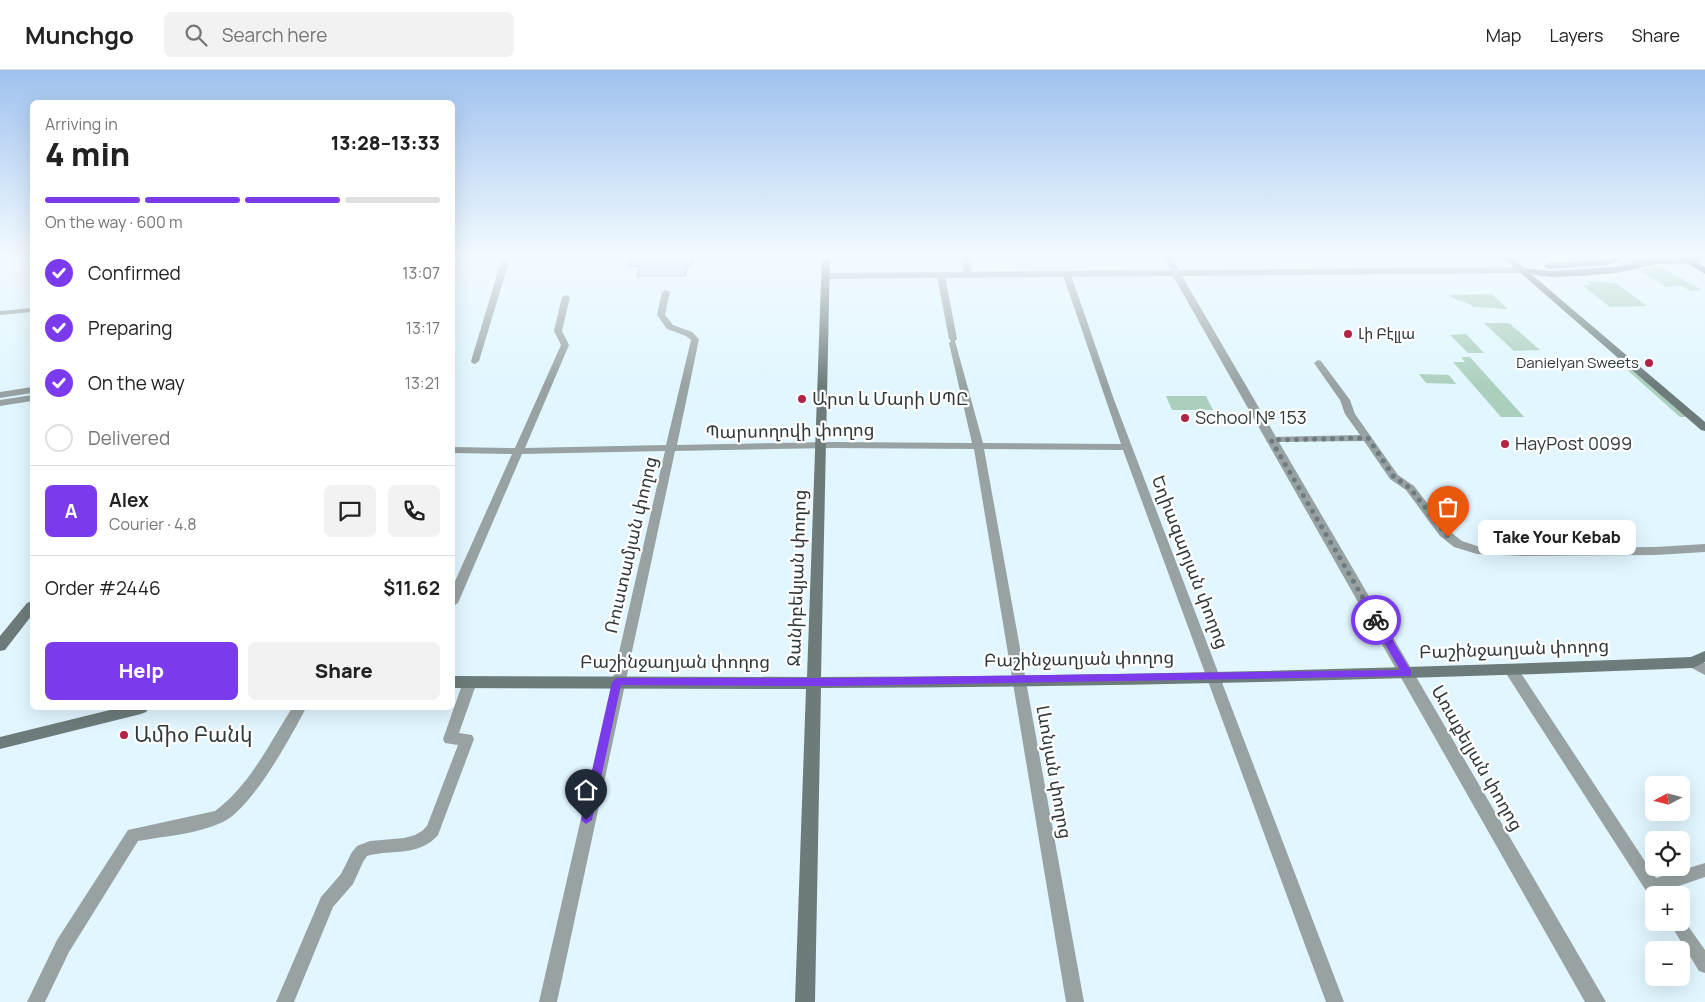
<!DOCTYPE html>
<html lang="en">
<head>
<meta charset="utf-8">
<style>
  body { margin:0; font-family:Manrope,"Noto Sans Armenian",sans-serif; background:#f2f2f2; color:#222; height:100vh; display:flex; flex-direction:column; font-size:19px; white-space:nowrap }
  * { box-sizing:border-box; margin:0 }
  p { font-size:16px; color:#767676 }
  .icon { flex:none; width:28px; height:28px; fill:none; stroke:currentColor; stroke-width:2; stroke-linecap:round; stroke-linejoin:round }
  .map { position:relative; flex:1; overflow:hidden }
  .sheet { position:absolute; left:30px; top:30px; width:425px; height:610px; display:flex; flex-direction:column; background:#fff; border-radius:8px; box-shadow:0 5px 20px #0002 }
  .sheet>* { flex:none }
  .needle { width:32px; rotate:263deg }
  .controls { position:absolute; left:1645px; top:706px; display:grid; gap:10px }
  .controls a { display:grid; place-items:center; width:45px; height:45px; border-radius:8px; background:#fff; box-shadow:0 5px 20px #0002; font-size:25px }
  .pin { position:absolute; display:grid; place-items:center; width:42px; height:42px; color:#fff; margin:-51px -21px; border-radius:50% 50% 50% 0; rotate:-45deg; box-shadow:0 0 5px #0007 }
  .pin .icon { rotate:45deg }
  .courier { position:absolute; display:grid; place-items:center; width:50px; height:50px; margin:-25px; border:4px solid #7c3aed; border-radius:50%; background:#fff; color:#222; box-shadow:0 1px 6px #0007 }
  .bubble { position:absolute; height:35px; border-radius:8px; background:#fff; box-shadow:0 5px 20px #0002; font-size:16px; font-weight:800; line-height:35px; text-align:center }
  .head em { font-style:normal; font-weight:800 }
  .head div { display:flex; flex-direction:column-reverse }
  .head { display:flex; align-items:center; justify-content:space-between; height:85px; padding:0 15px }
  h1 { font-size:32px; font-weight:800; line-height:38px }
  .bar { display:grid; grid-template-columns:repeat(4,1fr); gap:8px 5px; align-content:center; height:60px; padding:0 15px }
  .bar i { height:6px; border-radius:4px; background:#e0e0e0 }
  .bar .current { background:#7c3aed }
  .bar p { grid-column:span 4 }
  .line { display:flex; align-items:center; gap:12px; padding:0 15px; border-top:1px solid #e0e0e0 }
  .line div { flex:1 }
  .round { display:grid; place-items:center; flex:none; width:52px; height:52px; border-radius:8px; background:#f2f2f2 }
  ol { padding:0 15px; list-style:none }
  li { display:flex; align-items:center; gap:15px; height:55px }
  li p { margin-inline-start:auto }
  li .icon { padding:5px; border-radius:50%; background:#7c3aed; color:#fff; stroke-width:4 }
  li:last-child { color:#767676 }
  li i { width:28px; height:28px; border:2px solid #e0e0e0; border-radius:50% }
  .cta { display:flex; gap:10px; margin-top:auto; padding:10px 15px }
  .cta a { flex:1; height:58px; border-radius:8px; background:#7c3aed; color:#fff; font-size:20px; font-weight:800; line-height:58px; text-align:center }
  .cta a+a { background:#f2f2f2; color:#222 }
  header { display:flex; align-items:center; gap:30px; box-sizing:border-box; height:70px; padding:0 25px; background:#fff; border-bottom:1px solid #e0e0e0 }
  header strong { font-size:24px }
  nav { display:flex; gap:28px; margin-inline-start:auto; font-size:18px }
  .search { width:350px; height:45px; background:#f2f2f2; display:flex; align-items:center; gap:12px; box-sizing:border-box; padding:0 18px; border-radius:8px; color:#767676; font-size:19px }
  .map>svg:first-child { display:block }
  .green { fill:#abcfbd }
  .building { fill:#c0ccdb; stroke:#747f8d }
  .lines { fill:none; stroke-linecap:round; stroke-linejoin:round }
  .minor { fill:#98a2a2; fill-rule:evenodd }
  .tertiary { fill:#98a2a2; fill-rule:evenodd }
  .secondary { fill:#6d7b7b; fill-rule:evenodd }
  .primary { fill:#4f6060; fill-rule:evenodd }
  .route { fill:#7c3aed }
  .done { stroke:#6d7a80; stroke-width:5; stroke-dasharray:0 9 }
  .poi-dot { fill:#b42245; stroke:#fff; stroke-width:2 }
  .labels { text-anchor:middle; stroke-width:4.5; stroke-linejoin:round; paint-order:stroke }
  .far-poi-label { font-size:15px; fill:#2f383b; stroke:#fff; text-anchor:start }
  .poi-label { font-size:18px; fill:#2f383b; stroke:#fff; text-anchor:start }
  .street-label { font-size:18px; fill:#2f383b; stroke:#fff }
  .near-poi-label { font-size:21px; fill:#2f383b; stroke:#fff; text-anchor:start }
</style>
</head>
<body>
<header>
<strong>Munchgo</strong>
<div class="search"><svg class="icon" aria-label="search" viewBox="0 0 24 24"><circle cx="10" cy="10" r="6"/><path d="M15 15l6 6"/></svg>Search here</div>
<nav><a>Map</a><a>Layers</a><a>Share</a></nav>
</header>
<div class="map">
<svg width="1705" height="932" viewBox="0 0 1705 932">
  <rect width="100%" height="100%" fill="#e1f6ff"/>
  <g class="green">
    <path d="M1636 185H1668L1672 190 1625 196 1618 193Z"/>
    <path d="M1659 196 1702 220 1691 221 1681 216 1666 217 1638 200Z"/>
    <path d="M1587 211 1616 213 1647 236 1610 237 1582 215H1591Z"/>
    <path d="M1492 224 1508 239 1473 237C1466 230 1456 232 1449 225Z"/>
    <path d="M1484 253H1509L1540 280 1514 281Z"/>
    <path d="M1466 264 1484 283H1468L1450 265Z"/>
    <path d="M1461 287H1470L1524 347H1501L1453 292H1465Z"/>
    <path d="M1616 290H1623L1688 347H1680Z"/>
    <path d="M1419 304 1449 305 1456 314 1426 313Z"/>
    <path d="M1166 326H1206L1213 340H1172Z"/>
  </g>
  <path class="building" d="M643 185H692V196H688L685 206H637L640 196H627L630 187Z"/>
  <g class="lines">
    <g class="minor">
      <path d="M503 185H511L479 291 475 294 472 293 471 291Z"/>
      <path d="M960 185H968L973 205 972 207 965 205Z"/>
      <path d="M1064 203 1071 205 1113 327 1344 932H1326L1123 380 984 379 1084 932H1066L974 379 832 378 675 381 557 932H539L665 381 522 384 458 533 452 537V518L512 384 452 383V377L515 378 561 275 554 261 562 227 566 225 570 227 562 261 569 275 525 378 666 375 691 270 686 266 667 259 657 245 662 222 666 220 670 222 665 245 673 255 692 262 699 269 677 375 832 372 972 373 949 273 951 271 949 269 937 206 941 204 945 206 957 269 955 271 983 373 1121 374 1063 205Z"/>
      <path d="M32 238V242L0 245V241Z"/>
      <path d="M1318 290 1321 291 1350 330 1355 344 1398 405 1414 416 1448 460 1462 471 1477 476 1523 478 1656 477 1705 474V482L1656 485 1523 486 1477 484 1454 477 1440 466 1406 420 1390 409 1364 371 1267 372 1266 370 1271 367 1360 365 1345 344 1340 330 1314 293Z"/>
      <path d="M32 317V323L0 328V322Z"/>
      <path d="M32 325V331L0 336V330Z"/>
      <path d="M1693 587 1705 593V605L1688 596 1687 592 1688 588Z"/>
      <path d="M1512 596 1517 597 1656 808 1705 793V807L1664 821 1666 825H1654V831L1652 830 1507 605 1505 601 1507 597Z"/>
      <path d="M470 607 475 608 477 612 459 663 472 665 474 669 438 765C419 787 392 779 367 786L363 792 353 814 333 837 294 932H276L321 827 341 804 352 782 357 776 370 771 404 768 415 765 422 761 427 756 458 675 445 673 443 669 463 612 465 608Z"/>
      <path d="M292 638H306C290 668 253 737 223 752 198 764 166 766 138 771L69 882 45 932H27L57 870 128 760 215 741C250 715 269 674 292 638Z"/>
      <path d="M1681 846 1705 880V903L1699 901 1669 852H1681Z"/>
    </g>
    <path class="tertiary" d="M1162 185H1170L1179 200 1521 197 1525 200 1521 203 1182 206 1606 932H1585L1173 206 825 209 821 206 825 203 1171 200Z"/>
    <g class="secondary">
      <path d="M822 185H830L821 607C1111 606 1401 599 1691 587L1705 581V592L1693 598C1402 610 1112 617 821 618L815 932H795L806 619 452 618V606L807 607Z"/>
      <path d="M1500 185H1510L1524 198 1549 201 1616 197 1658 188H1701V192L1698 193 1658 194 1616 203 1580 206 1549 207 1531 204 1705 352V361L1701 360Z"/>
      <path d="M1619 185H1632L1608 195 1548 199 1544 196 1548 193 1607 190Z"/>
      <path d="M32 531V545L5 580 0 581V566L27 533Z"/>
      <path d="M118 638H149L146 642 141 644 0 679V667Z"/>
    </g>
    <path class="primary" d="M1674 185H1685L1705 197V204Z"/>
  </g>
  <linearGradient id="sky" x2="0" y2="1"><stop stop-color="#9fc1ee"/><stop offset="0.59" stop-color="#f2fbff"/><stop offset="1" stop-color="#f2fbff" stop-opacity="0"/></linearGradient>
  <rect width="1705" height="316" fill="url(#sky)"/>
  <path class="route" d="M1376 546 1379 547 1411 601V606L833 616 621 615 592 750 586 754 581 750 612 612 617 608H833L1400 600 1371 550Z"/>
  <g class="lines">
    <path class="done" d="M1376 550 1271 370 1368 368 1394 407 1410 418 1448 467"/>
  </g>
  <g class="poi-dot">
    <circle cx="1348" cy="264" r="5"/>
    <circle cx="1649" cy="293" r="5"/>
    <circle cx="802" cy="329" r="5"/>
    <circle cx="1185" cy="348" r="5"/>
    <circle cx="1505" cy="374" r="5"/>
    <circle cx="124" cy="665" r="5"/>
  </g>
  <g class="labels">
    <g class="far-poi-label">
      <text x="1358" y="269">Լի Բէլլա</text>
      <text x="1639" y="298" text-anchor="end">Danielyan Sweets</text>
    </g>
    <g class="poi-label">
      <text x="812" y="335">Արտ և Մարի ՍՊԸ</text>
      <text x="1195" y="354">School № 153</text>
      <text x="1515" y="380">HayPost 0099</text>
    </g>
    <g class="street-label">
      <text transform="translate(790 361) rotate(-1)" y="6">Պարսողովի փողոց</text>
      <text transform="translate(631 475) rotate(-77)" y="6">Ռուստամյան փողոց</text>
      <text transform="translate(1190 492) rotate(69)" y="6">Եղիազարյան փողոց</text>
      <text transform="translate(797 508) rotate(-88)" y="6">Ջանիբեկյան փողոց</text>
      <text transform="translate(1514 579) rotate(-2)" y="6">Բաշինջաղյան փողոց</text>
      <text transform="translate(1079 589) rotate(-1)" y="6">Բաշինջաղյան փողոց</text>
      <text x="675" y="598">Բաշինջաղյան փողոց</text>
      <text transform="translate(1477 688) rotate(60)" y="6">Առաքելյան փողոց</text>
      <text transform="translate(1054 702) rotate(80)" y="6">Լևոնյան փողոց</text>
    </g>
    <g class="near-poi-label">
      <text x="134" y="672">Ամիօ Բանկ</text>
    </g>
  </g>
</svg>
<div class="controls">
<a><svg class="needle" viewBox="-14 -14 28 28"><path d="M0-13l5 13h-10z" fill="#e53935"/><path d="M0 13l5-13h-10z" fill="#767676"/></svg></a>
<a><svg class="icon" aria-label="locate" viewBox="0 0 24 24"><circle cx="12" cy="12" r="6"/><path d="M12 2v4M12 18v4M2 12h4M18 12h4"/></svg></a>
<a>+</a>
<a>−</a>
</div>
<div class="pin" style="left:1448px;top:467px;background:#ea580c"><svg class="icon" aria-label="bag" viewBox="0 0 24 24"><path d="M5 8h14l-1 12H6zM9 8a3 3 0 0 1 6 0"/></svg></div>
<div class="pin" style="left:586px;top:750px;background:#1f2937"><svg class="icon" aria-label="home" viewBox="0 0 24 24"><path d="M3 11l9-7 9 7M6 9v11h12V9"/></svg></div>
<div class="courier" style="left:1376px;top:550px"><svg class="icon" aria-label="bike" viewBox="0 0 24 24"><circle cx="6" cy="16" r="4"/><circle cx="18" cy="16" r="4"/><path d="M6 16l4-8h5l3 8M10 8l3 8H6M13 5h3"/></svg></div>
<div class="bubble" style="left:1478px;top:450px;width:158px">Take Your Kebab</div>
<section class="sheet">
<div class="head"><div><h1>4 min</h1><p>Arriving in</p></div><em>13:28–13:33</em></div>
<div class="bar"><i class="current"></i><i class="current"></i><i class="current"></i><i></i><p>On the way · 600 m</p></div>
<ol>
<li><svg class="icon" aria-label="check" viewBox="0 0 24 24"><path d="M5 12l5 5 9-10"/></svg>Confirmed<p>13:07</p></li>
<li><svg class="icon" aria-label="check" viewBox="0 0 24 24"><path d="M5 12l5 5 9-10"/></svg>Preparing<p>13:17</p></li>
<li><svg class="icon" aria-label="check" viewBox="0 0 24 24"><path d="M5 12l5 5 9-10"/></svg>On the way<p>13:21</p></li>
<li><i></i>Delivered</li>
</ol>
<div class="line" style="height:90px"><b class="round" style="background:#7c3aed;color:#fff">A</b><div><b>Alex</b><p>Courier · 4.8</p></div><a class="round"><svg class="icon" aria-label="chat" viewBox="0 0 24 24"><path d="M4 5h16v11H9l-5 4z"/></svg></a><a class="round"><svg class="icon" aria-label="phone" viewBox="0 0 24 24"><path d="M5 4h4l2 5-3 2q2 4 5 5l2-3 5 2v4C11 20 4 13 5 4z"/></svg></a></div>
<div class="line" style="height:65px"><div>Order #2446</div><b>$11.62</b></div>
<div class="cta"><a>Help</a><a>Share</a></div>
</section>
</div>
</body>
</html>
